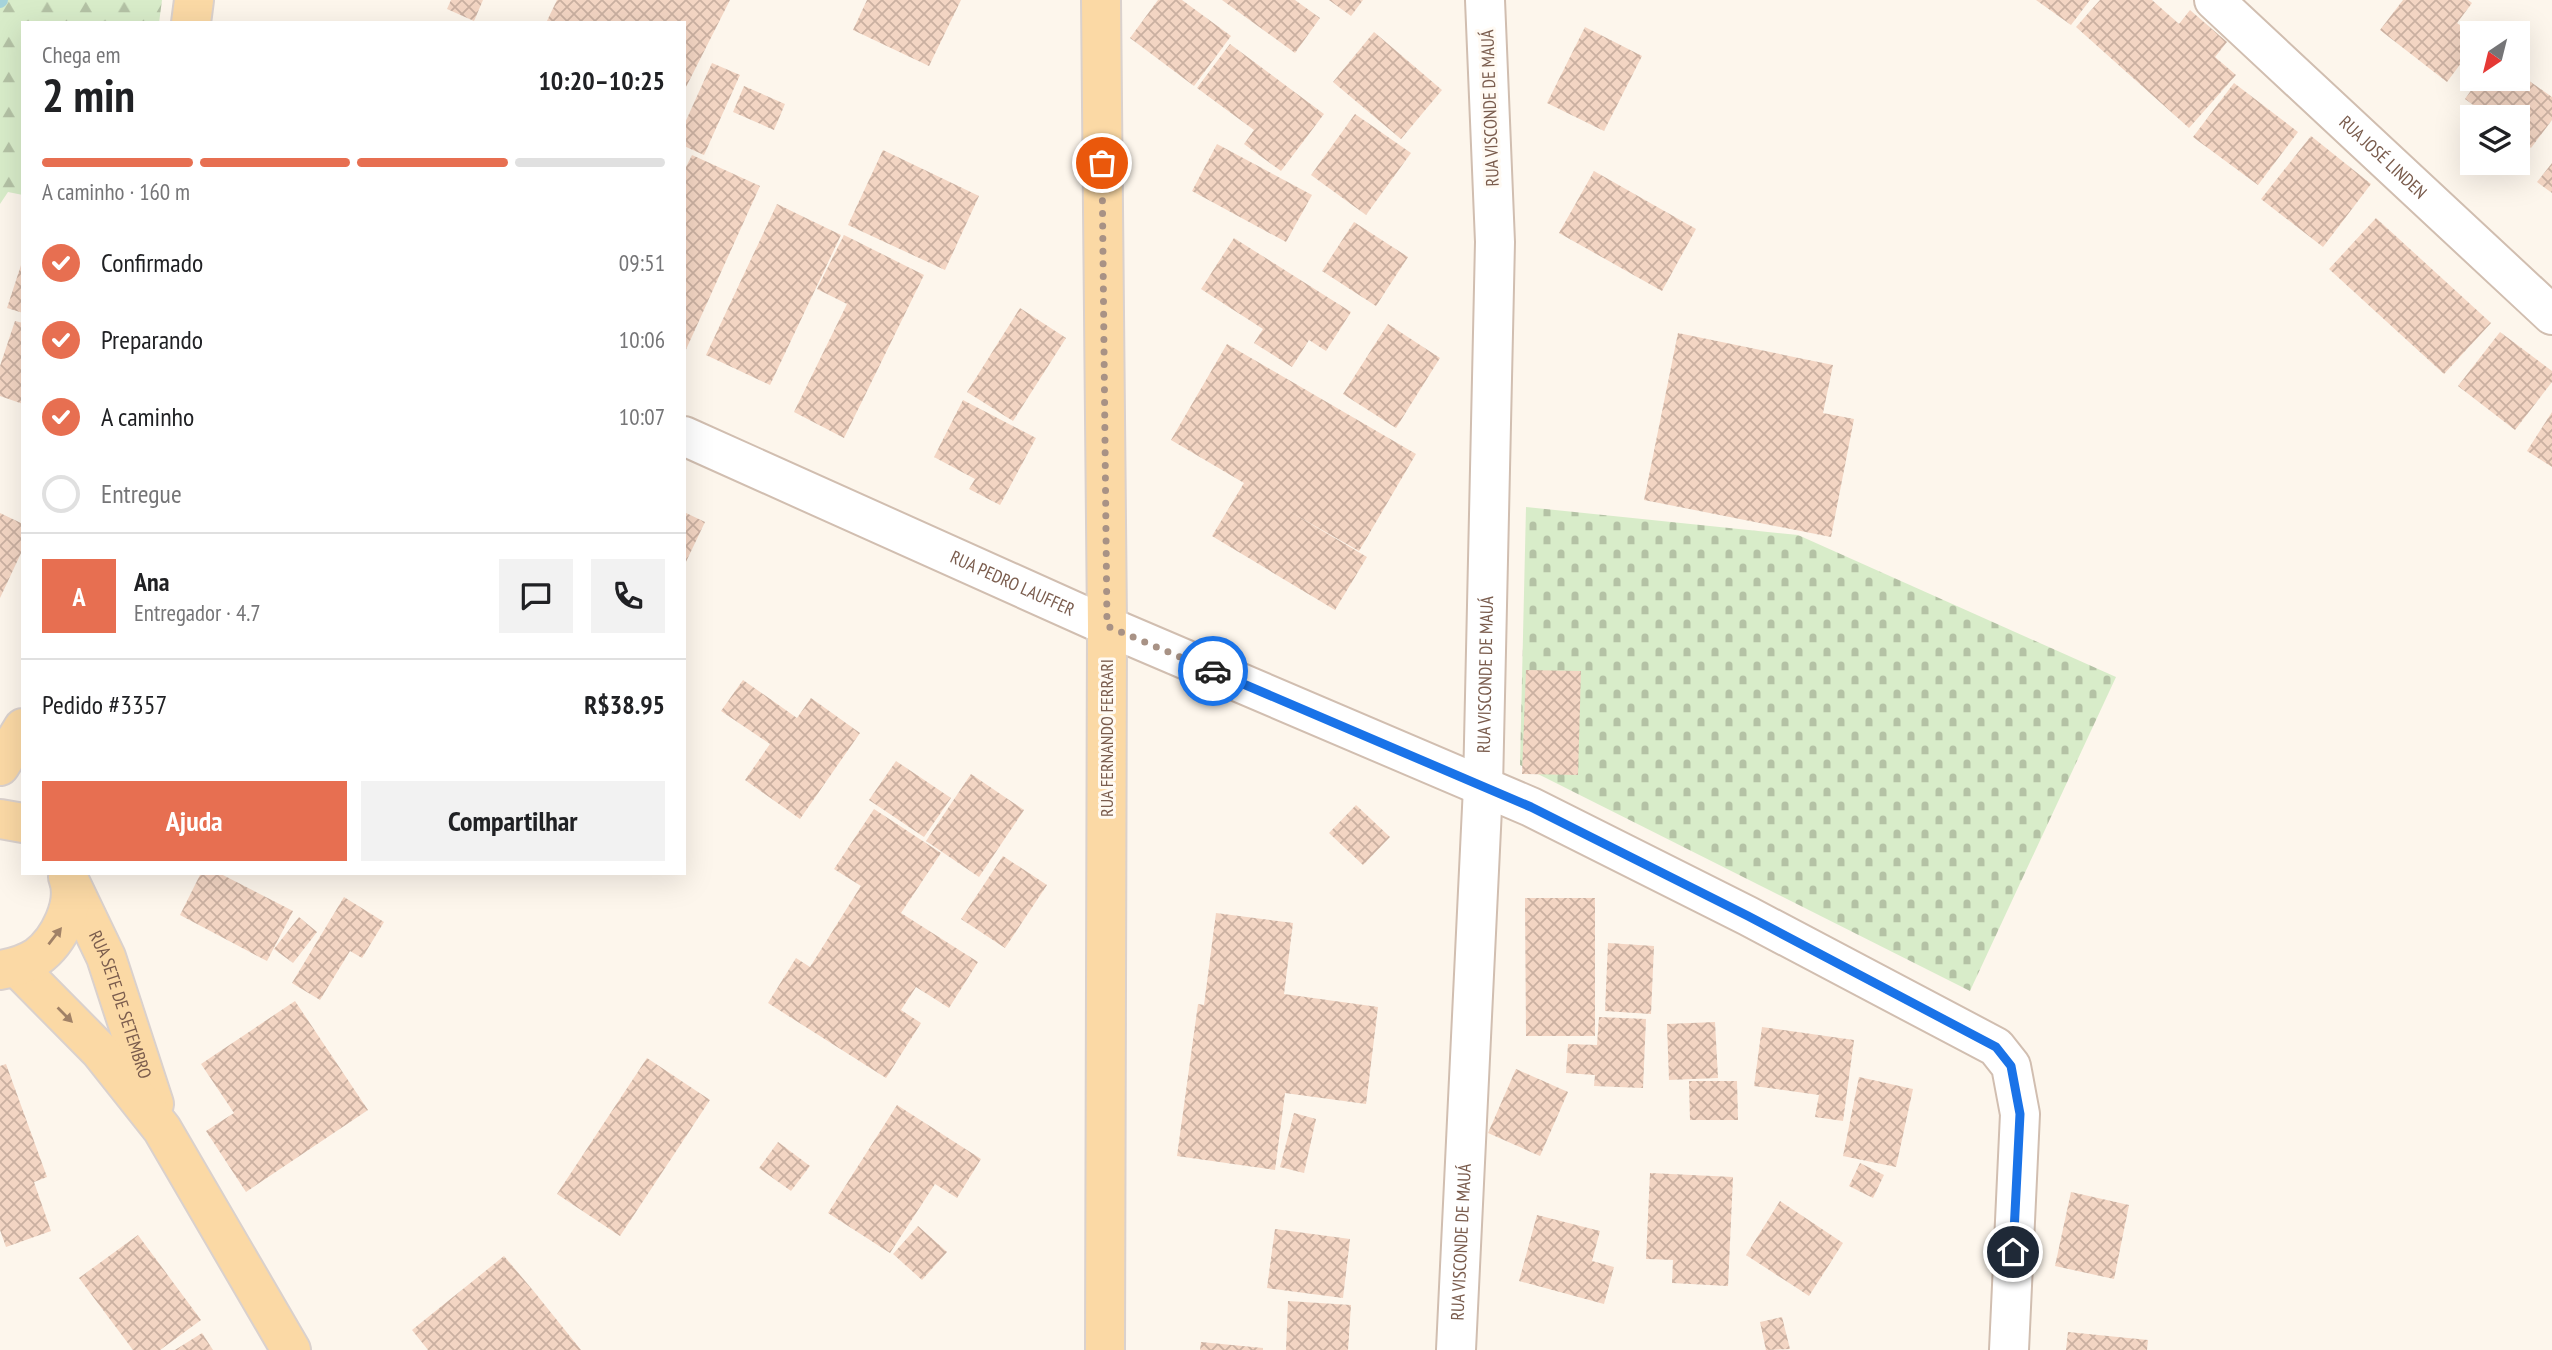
<!DOCTYPE html>
<html lang="pt">
<head>
<meta charset="utf-8">
<style>
  body { margin:0; font-family:"PT Sans Narrow",sans-serif; background:#f2f2f2; color:#202124; height:100vh; display:flex; flex-direction:column; font-size:26px; white-space:nowrap }
  * { box-sizing:border-box; margin:0 }
  p { font-size:23px; color:#757577 }
  .icon { flex:none; width:38px; height:38px; fill:none; stroke:currentColor; stroke-width:2; stroke-linecap:round; stroke-linejoin:round }
  .map { position:relative; flex:1; overflow:hidden }
  .panel { position:absolute; left:21px; top:21px; width:665px; height:854px; display:flex; flex-direction:column; background:#fff; border-radius:0px; box-shadow:0 7px 28px #0002 }
  .panel>* { flex:none }
  .needle { width:46px; rotate:215deg }
  .tools { position:absolute; left:2460px; top:21px; display:grid; gap:14px }
  .tools a { display:grid; place-items:center; width:70px; height:70px; border-radius:0px; background:#fff; box-shadow:0 7px 28px #0002; font-size:35px }
  .pin { position:absolute; display:grid; place-items:center; width:60px; height:60px; color:#fff; margin:-30px; border:4px solid #fff; border-radius:50%; box-shadow:0 2px 7px #0007 }
  .courier { position:absolute; display:grid; place-items:center; width:70px; height:70px; margin:-35px; border:5px solid #1a73e8; border-radius:50%; background:#fff; color:#222; box-shadow:0 2px 9px #0007 }
  .overview em { font-style:normal; font-weight:800 }
  .overview div { display:flex; flex-direction:column-reverse }
  .overview { display:flex; align-items:center; justify-content:space-between; height:119px; padding:0 21px }
  h1 { font-size:46px; font-weight:800; line-height:52px }
  .bar { display:grid; grid-template-columns:repeat(4,1fr); gap:10px 7px; align-content:center; height:84px; padding:0 21px }
  .bar i { height:9px; border-radius:5px; background:#e0e0e0 }
  .bar .active { background:#e76f51 }
  .bar p { grid-column:span 4 }
  .line { display:flex; align-items:center; gap:18px; padding:0 21px; border-top:2px solid #e0e0e0 }
  .line div { flex:1 }
  .round { display:grid; place-items:center; flex:none; width:74px; height:74px; border-radius:0px; background:#f2f2f2 }
  ol { padding:0 21px; list-style:none }
  li { display:flex; align-items:center; gap:21px; height:77px }
  li p { margin-inline-start:auto }
  li .icon { padding:7px; border-radius:50%; background:#e76f51; color:#fff; stroke-width:4 }
  li:last-child { color:#757577 }
  li i { width:38px; height:38px; border:4px solid #e0e0e0; border-radius:50% }
  .cta { display:flex; gap:14px; margin-top:auto; padding:14px 21px }
  .cta a { flex:1; height:80px; border-radius:0px; background:#e76f51; color:#fff; font-size:28px; font-weight:800; line-height:80px; text-align:center }
  .cta a+a { background:#f2f2f2; color:#202124 }
  .map>svg:first-child { display:block }
  .forest { fill:url(#forest-firs) }
  .cemetery { fill:url(#cemetery-stones) }
  .lines { fill:none; stroke-linecap:round; stroke-linejoin:round }
  .stream { stroke:#a5d3da; stroke-width:14 }
  .building { fill:url(#building-cross-hatch) }
  .minor-casing { stroke:#d1beb0; stroke-width:42 }
  .major-casing { stroke:#dad1cd; stroke-width:42 }
  .minor { stroke:#fff; stroke-width:38 }
  .major { stroke:#fbd9a5; stroke-width:38 }
  .oneway { fill:#a18267 }
  .done { stroke:#a89285; stroke-width:7; stroke-dasharray:0 12.6 }
  .route { stroke:#1a73e8; stroke-width:9 }
  .labels { text-anchor:middle; stroke-width:6; stroke-linejoin:round; paint-order:stroke }
  .street-label { font-size:18px; fill:#7a5c4d; stroke:#fffaf3 }
</style>
</head>
<body>
<div class="map">
<svg width="2552" height="1350" viewBox="0 0 2552 1350">
  <defs>
    <pattern id="forest-firs" width="22" height="20" patternUnits="userSpaceOnUse" patternTransform="scale(1.75)"><rect width="22" height="20" fill="#d8ecc9"/><path d="M5 1l3.5 6h-7zM16 11l3.5 6h-7z" fill="#b4c2a5"/></pattern>
    <pattern id="cemetery-stones" width="16" height="16" patternUnits="userSpaceOnUse" patternTransform="scale(1.75)"><rect width="16" height="16" fill="#d8ecc9"/><path d="M2 7V4a2 2 0 0 1 4 0v3zM10 15v-3a2 2 0 0 1 4 0v3z" fill="#b4c2a5"/></pattern>
    <pattern id="building-cross-hatch" width="8" height="8" patternUnits="userSpaceOnUse" patternTransform="scale(1.75)"><rect width="8" height="8" fill="#f3d5c3"/><path d="M0 0l8 8M0 8l8-8" fill="none" stroke="#cab0a1"/></pattern>
  </defs>
  <rect width="100%" height="100%" fill="#fdf6ec"/>
  <path class="forest" d="M0 0H162L159 23H23V195L8 192 0 204Z"/>
  <path class="cemetery" d="M1526 507 1798 535 2116 677 1970 991 1520 765Z"/>
  <g class="lines">
    <path class="stream" d="M0 1 1 0"/>
  </g>
  <g class="building">
    <path d="M451 0H483L474 21 447 9Z"/>
    <path d="M557 0H730L684 91V23H546Z"/>
    <path d="M867 0H961L929 66 853 30Z"/>
    <path d="M1158 0H1182L1231 36 1194 86 1130 38Z"/>
    <path d="M1222 0H1295L1320 18 1295 53Z"/>
    <path d="M1329 0H1363L1351 16Z"/>
    <path d="M2036 0H2090L2071 25Z"/>
    <path d="M2100 0H2152L2179 24 2190 10 2227 42 2215 57 2236 75 2189 128 2076 27Z"/>
    <path d="M2403 0H2468L2472 3 2457 23 2473 35V47L2447 82 2380 30Z"/>
    <path d="M1585 27 1642 56 1604 131 1547 103Z"/>
    <path d="M1374 32 1442 90 1401 139 1333 82Z"/>
    <path d="M1230 44 1324 114 1281 171 1244 144 1254 130 1197 88Z"/>
    <path d="M712 63 740 75 704 155 684 146V125Z"/>
    <path d="M2518 73 2552 97V120L2531 148 2518 138V117H2490L2465 99 2479 79H2518Z"/>
    <path d="M2234 83 2298 132 2258 185 2193 137Z"/>
    <path d="M744 86 785 104 774 130 733 112Z"/>
    <path d="M1355 114 1411 153 1366 215 1311 175Z"/>
    <path d="M2311 136 2371 184 2323 247 2261 199Z"/>
    <path d="M1217 144 1312 195 1286 242 1192 191Z"/>
    <path d="M883 150 979 196 945 270 848 225Z"/>
    <path d="M692 155 760 186 684 354V171Z"/>
    <path d="M2552 163V193L2537 182Z"/>
    <path d="M1594 171 1696 229 1662 291 1559 233Z"/>
    <path d="M777 204 841 235 770 385 706 355Z"/>
    <path d="M2376 218 2491 323 2444 374 2329 269Z"/>
    <path d="M1354 222 1408 257 1376 306 1322 271Z"/>
    <path d="M844 235 924 275 844 438 794 412 847 304 817 289Z"/>
    <path d="M1234 238 1351 312 1326 351 1309 340 1292 367 1254 343 1263 329 1201 289Z"/>
    <path d="M23 259V313L7 308Z"/>
    <path d="M1020 308 1066 338 1013 421 967 392Z"/>
    <path d="M15 321 23 323V404L0 396V366Z"/>
    <path d="M1388 324 1440 358 1396 428 1343 394Z"/>
    <path d="M2500 332 2552 371V382L2515 430 2458 386Z"/>
    <path d="M1678 333 1833 365 1823 413 1854 419 1831 537 1644 500Z"/>
    <path d="M1227 344 1416 454 1359 551 1287 510 1367 557 1335 610 1212 536 1244 483 1171 440Z"/>
    <path d="M963 400 1036 438 1000 505 969 489 975 479 934 457Z"/>
    <path d="M2552 412V467L2527 451Z"/>
    <path d="M684 512 705 522 684 566Z"/>
    <path d="M0 513 23 524V549L0 598Z"/>
    <path d="M1526 670 1581 671 1578 775 1522 774Z"/>
    <path d="M743 680 797 718 811 698 860 733 800 819 745 780 770 744 721 711Z"/>
    <path d="M896 761 951 798 924 837 869 800Z"/>
    <path d="M971 774 1024 810 979 877 926 841Z"/>
    <path d="M1356 805 1390 837 1363 865 1329 833Z"/>
    <path d="M874 809 941 853 901 913 978 962 949 1008 916 987 901 1010 921 1023 886 1078 768 1003 796 958 810 967 861 886 834 869Z"/>
    <path d="M1003 856 1047 885 1005 948 961 919Z"/>
    <path d="M201 873H219L293 911 267 961 180 915Z"/>
    <path d="M344 897 384 922 362 958 350 951 320 1000 292 983Z"/>
    <path d="M1525 898H1595V1036H1526Z"/>
    <path d="M1216 913 1293 923 1284 994 1378 1007 1366 1104 1285 1093 1275 1170 1177 1156 1198 1004 1204 1005Z"/>
    <path d="M299 917 317 932 293 963 274 949Z"/>
    <path d="M1608 943 1654 946 1651 1014 1605 1011Z"/>
    <path d="M295 1001 368 1110 246 1192 206 1131 234 1113 201 1064Z"/>
    <path d="M1599 1017 1646 1019 1643 1088 1594 1086 1595 1075 1566 1073 1568 1044 1597 1045Z"/>
    <path d="M1715 1022 1718 1078 1669 1080 1667 1024Z"/>
    <path d="M1762 1027 1854 1040 1843 1121 1815 1117 1819 1095 1754 1086Z"/>
    <path d="M647 1058 710 1100 620 1236 557 1194Z"/>
    <path d="M6 1064 47 1177 34 1182 51 1231 6 1247 0 1230V1066Z"/>
    <path d="M1516 1069 1568 1092 1540 1156 1488 1133Z"/>
    <path d="M1859 1077 1913 1089 1896 1167 1843 1156Z"/>
    <path d="M1689 1081H1737L1738 1120H1690Z"/>
    <path d="M897 1105 981 1159 957 1198 935 1184 890 1253 828 1213Z"/>
    <path d="M1294 1113 1316 1119 1304 1173 1280 1167Z"/>
    <path d="M778 1142 810 1166 791 1191 759 1168Z"/>
    <path d="M1860 1163 1884 1175 1873 1198 1849 1186Z"/>
    <path d="M1650 1173 1733 1177 1728 1286 1672 1283 1673 1260 1646 1259Z"/>
    <path d="M2071 1192 2129 1205 2114 1279 2055 1266Z"/>
    <path d="M1780 1201 1843 1243 1809 1296 1746 1255Z"/>
    <path d="M1537 1215 1600 1231 1592 1261 1614 1267 1604 1304 1519 1281Z"/>
    <path d="M918 1226 947 1252 922 1280 893 1254Z"/>
    <path d="M1275 1229 1350 1239 1343 1298 1267 1288Z"/>
    <path d="M138 1235 201 1320 160 1350H133L79 1278Z"/>
    <path d="M504 1256 536 1294 581 1350H428L412 1330Z"/>
    <path d="M1288 1301 1351 1305 1348 1350H1286Z"/>
    <path d="M1782 1317 1790 1349 1766 1350 1760 1322Z"/>
    <path d="M2068 1332 2148 1340 2147 1350H2066Z"/>
    <path d="M202 1333 213 1350H175Z"/>
    <path d="M1201 1342 1263 1348V1350H1200Z"/>
  </g>
  <g class="lines">
    <g class="minor-casing">
      <g id="minor">
        <path id="s1" d="M2214 0 2552 315"/>
        <path id="s2" d="M684 436 1107 626 1531 807 1748 916 1996 1047 2011 1066 2020 1114 2009 1350"/>
        <path id="s3" d="M1456 1350 1483 787 1495 242 1485 0"/>
      </g>
    </g>
    <g class="major-casing">
      <g id="major">
        <path d="M1101 0 1107 626 1105 1350"/>
        <path d="M191 23 194 0"/>
        <path d="M0 766 23 728"/>
        <path d="M0 819 23 823"/>
        <path id="s4" d="M70 882 106 957 154 1104"/>
        <path d="M17 967 100 1051 162 1129 291 1350"/>
        <path d="M0 970C13 968 26 964 37 957 59 941 78 903 68 877"/>
      </g>
    </g>
    <use href="#minor" class="minor"/>
    <use href="#major" class="major"/>
  </g>
  <defs><path id="oneway-solid" d="M-6-.8H1V-3.2L6.5 0L1 3.2V.8H-6Z" transform="scale(1.75)"/></defs>
  <g class="oneway">
    <use href="#oneway-solid" transform="translate(55 936) rotate(-52)"/>
    <use href="#oneway-solid" transform="translate(65 1015) rotate(45)"/>
  </g>
  <g class="lines">
    <path class="done" d="M1102 163 1107 626 1213 671"/>
    <path class="route" d="M1213 671 1531 807 1748 916 1996 1047 2011 1066 2020 1114 2013 1252"/>
  </g>
  <g class="labels">
    <g class="street-label">
      <text transform="translate(1490 108) rotate(-92)" y="6">RUA VISCONDE DE MAUÁ</text>
      <text dy="6" stroke="none"><textPath href="#s1" startOffset="231">RUA JOSÉ LINDEN</textPath></text>
      <text dy="6" stroke="none"><textPath href="#s2" startOffset="360">RUA PEDRO LAUFFER</textPath></text>
      <text dy="6" stroke="none"><textPath href="#s3" startOffset="676">RUA VISCONDE DE MAUÁ</textPath></text>
      <text transform="translate(1107 738) rotate(-90)" y="6">RUA FERNANDO FERRARI</text>
      <text dy="6" stroke="none"><textPath href="#s4" startOffset="133">RUA SETE DE SETEMBRO</textPath></text>
      <text dy="6" stroke="none"><textPath href="#s3" startOffset="108">RUA VISCONDE DE MAUÁ</textPath></text>
    </g>
  </g>
</svg>
<div class="tools">
<a><svg class="needle" viewBox="-14 -14 28 28"><path d="M0-13l5 13h-10z" fill="#e53935"/><path d="M0 13l5-13h-10z" fill="#757577"/></svg></a>
<a><svg class="icon" aria-label="layers" viewBox="0 0 24 24"><path d="M12 4l9 5-9 5-9-5zM3 14l9 5 9-5"/></svg></a>
</div>
<div class="pin" style="left:1102px;top:163px;background:#ea580c"><svg class="icon" aria-label="bag" viewBox="0 0 24 24"><path d="M5 8h14l-1 12H6zM9 8a3 3 0 0 1 6 0"/></svg></div>
<div class="pin" style="left:2013px;top:1252px;background:#1f2937"><svg class="icon" aria-label="home" viewBox="0 0 24 24"><path d="M3 11l9-7 9 7M6 9v11h12V9"/></svg></div>
<div class="courier" style="left:1213px;top:671px"><svg class="icon" aria-label="car" viewBox="0 0 24 24"><path d="M5 17H2v-5l4-1 3-4h7l3 4 3 1v5h-3M9 17h6M6 11h13"/><circle cx="7" cy="17" r="2"/><circle cx="17" cy="17" r="2"/></svg></div>
<section class="panel">
<div class="overview"><div><h1>2 min</h1><p>Chega em</p></div><em>10:20–10:25</em></div>
<div class="bar"><i class="active"></i><i class="active"></i><i class="active"></i><i></i><p>A caminho · 160 m</p></div>
<ol>
<li><svg class="icon" aria-label="check" viewBox="0 0 24 24"><path d="M5 12l5 5 9-10"/></svg>Confirmado<p>09:51</p></li>
<li><svg class="icon" aria-label="check" viewBox="0 0 24 24"><path d="M5 12l5 5 9-10"/></svg>Preparando<p>10:06</p></li>
<li><svg class="icon" aria-label="check" viewBox="0 0 24 24"><path d="M5 12l5 5 9-10"/></svg>A caminho<p>10:07</p></li>
<li><i></i>Entregue</li>
</ol>
<div class="line" style="height:126px"><b class="round" style="background:#e76f51;color:#fff">A</b><div><b>Ana</b><p>Entregador · 4.7</p></div><a class="round"><svg class="icon" aria-label="chat" viewBox="0 0 24 24"><path d="M4 5h16v11H9l-5 4z"/></svg></a><a class="round"><svg class="icon" aria-label="phone" viewBox="0 0 24 24"><path d="M5 4h4l2 5-3 2q2 4 5 5l2-3 5 2v4C11 20 4 13 5 4z"/></svg></a></div>
<div class="line" style="height:91px"><div>Pedido #3357</div><b>R$38.95</b></div>
<div class="cta"><a>Ajuda</a><a>Compartilhar</a></div>
</section>
</div>
</body>
</html>
